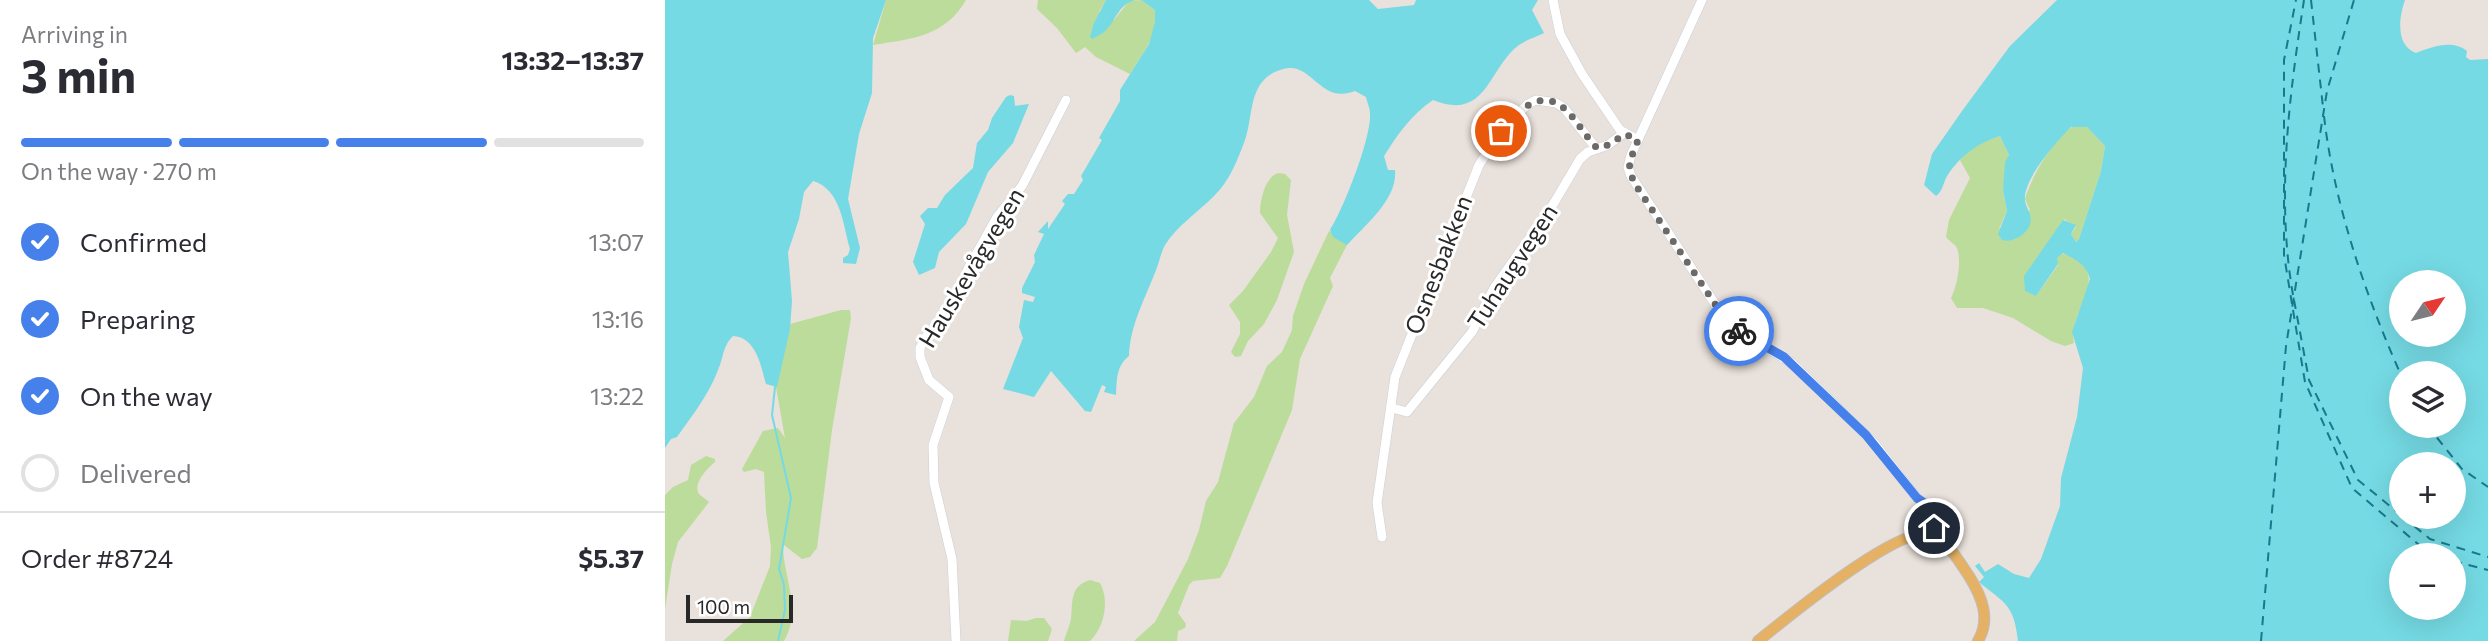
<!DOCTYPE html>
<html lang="en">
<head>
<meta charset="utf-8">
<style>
  body { margin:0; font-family:Commissioner,sans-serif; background:#f2f2f3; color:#2b2b33; height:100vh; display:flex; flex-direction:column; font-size:26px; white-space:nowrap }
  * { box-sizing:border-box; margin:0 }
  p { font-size:23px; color:#7c7c81 }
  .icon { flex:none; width:38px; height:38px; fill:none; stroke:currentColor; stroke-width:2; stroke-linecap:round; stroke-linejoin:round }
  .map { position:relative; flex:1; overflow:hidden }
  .panel { display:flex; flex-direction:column; background:#fff; width:665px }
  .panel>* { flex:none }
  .needle { width:46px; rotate:55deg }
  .buttons { position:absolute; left:1724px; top:270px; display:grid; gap:14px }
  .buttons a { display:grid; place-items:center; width:77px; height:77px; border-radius:50%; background:#fff; box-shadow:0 7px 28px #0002; font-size:35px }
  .scale { position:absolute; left:21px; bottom:18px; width:107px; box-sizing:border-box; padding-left:7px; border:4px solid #282828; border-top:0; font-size:19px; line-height:24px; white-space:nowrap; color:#282828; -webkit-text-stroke:5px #fff; paint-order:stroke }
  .pin { position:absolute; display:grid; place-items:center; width:60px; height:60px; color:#fff; margin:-30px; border:4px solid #fff; border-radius:50%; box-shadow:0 2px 7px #0007 }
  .courier { position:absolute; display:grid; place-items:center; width:70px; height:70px; margin:-35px; border:5px solid #4681eb; border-radius:50%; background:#fff; color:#222; box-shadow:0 2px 9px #0007 }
  .summary em { font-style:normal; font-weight:700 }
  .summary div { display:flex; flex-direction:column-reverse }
  .summary { display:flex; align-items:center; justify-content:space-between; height:119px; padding:0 21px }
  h1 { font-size:46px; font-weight:700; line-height:52px }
  .bar { display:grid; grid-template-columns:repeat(4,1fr); gap:10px 7px; align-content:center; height:84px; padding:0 21px }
  .bar i { height:9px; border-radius:5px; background:#e1e1e2 }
  .bar .active { background:#4681eb }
  .bar p { grid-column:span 4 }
  .line { display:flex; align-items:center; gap:18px; padding:0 21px; border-top:2px solid #e1e1e2 }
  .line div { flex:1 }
  ol { padding:0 21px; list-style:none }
  li { display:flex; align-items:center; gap:21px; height:77px }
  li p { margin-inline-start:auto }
  li .icon { padding:7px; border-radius:50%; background:#4681eb; color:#fff; stroke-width:4 }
  li:last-child { color:#7c7c81 }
  li i { width:38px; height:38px; border:4px solid #e1e1e2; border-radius:50% }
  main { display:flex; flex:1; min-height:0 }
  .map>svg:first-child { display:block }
  .green { fill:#bcdc9b }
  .water { fill:#75dae4; fill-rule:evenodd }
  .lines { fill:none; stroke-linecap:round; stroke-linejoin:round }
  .stream { stroke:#75dae4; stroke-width:2 }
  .ferry { stroke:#17798d; stroke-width:2; stroke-dasharray:9 7; stroke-linecap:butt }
  .minor-casing { stroke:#c9cfd9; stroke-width:10 }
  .major-casing { stroke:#bebebe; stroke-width:12 }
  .minor { stroke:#fff; stroke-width:9 }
  .major { stroke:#e5b164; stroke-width:10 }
  .done { stroke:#6c6967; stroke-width:7; stroke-dasharray:0 12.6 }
  .route { stroke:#4681eb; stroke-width:9 }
  .labels { text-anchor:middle; stroke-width:6; stroke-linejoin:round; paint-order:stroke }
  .street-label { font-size:24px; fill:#282828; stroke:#fff }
</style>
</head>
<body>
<main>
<section class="panel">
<div class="summary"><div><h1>3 min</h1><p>Arriving in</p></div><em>13:32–13:37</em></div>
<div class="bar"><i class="active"></i><i class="active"></i><i class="active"></i><i></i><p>On the way · 270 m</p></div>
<ol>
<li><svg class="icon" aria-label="check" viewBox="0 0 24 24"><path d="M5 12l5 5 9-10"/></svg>Confirmed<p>13:07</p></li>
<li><svg class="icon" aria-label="check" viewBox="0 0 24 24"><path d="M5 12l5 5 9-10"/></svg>Preparing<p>13:16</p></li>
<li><svg class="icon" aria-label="check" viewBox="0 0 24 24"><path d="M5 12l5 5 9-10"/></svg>On the way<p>13:22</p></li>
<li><i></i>Delivered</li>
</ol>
<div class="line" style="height:91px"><div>Order #8724</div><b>$5.37</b></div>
</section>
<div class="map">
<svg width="1823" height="641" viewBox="0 0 1823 641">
  <rect width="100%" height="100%" fill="#e9e1db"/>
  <g class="green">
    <path d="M221 0H301C280 37 245 39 208 45Z"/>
    <path d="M373 0H441L434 12 449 20 464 1 476 0 490 10C494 35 477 54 465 74L431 57 420 47 411 53 392 28 372 9Z"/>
    <path d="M1412 125 1422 127 1440 146 1436 171 1414 239 1411 242 1406 234 1411 227 1399 219 1371 296 1393 265 1391 258 1396 253C1454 270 1402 309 1409 343L1400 346 1386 341 1348 318 1318 308H1292L1286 298C1292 287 1297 261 1292 248 1290 244 1285 242 1281 237L1284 220 1305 178 1295 160 1310 144 1335 136 1344 155 1338 190 1342 211 1334 229 1365 210 1360 199C1365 180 1392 130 1412 125Z"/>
    <path d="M614 173 620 174 626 180 622 215 629 252 612 300 599 324 583 341 576 356 570 357 566 352 575 334V322L564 305 578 291 606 252 613 238 595 213C595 200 600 176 614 173Z"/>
    <path d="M664 231 683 243 665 278 668 286 635 359 627 410 562 566 555 578 528 581 524 585 513 613 521 624 520 628 513 631 512 641H469L490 622 523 559 534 530 541 501 553 482 569 423 589 397 602 366 617 352 627 330 628 316 639 284Z"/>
    <path d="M176 310H185L186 318 167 430 152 548 145 557 137 559 119 545 118 547C119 579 137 610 119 641H58L85 617 105 566 106 547 101 512 99 472 91 469 79 472 77 469 98 431 113 428 120 438 111 387 125 324Z"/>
    <path d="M41 456 50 459V462C44 467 27 483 34 494 37 497 41 499 44 502L13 542 7 564 0 609V495L8 487 23 480 26 465Z"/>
    <path d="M425 580 435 583C445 601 439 628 425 641H399C401 634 405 625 406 619 408 603 404 586 425 580Z"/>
    <path d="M371 618H379L387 629 383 641H343L346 620 361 621Z"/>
  </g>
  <g class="water">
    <path d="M0 0H221L208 38 207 93 194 134 183 199 195 248 191 264 178 263V258L183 255 185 249C178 225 176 189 148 181L139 192 134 219 123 252 127 301 125 329 112 387 101 384C96 366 91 337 68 336 57 347 59 357 53 370 44 394 27 416 12 437L6 439 0 448Z"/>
    <path d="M441 0H472C455 2 452 18 442 29 438 34 432 36 427 39L425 37 429 23Z"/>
    <path d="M476 0H704L713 9 749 5 751 0H873L867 10 879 33C871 37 861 40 854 45 823 68 822 122 768 100 746 115 733 134 719 156L723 170H730C733 199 700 225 682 245L668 237 665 230C678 210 707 137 705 113 705 108 702 102 701 97L690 91C654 105 648 61 618 69 582 79 589 115 580 140 573 159 564 182 549 196 533 212 512 226 500 245 496 252 494 263 491 270 480 299 465 325 464 356 451 366 452 380 451 395L439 392 441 387 437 385 426 412 420 411 386 371 369 397 338 389 358 338 354 327 359 300 368 302 370 297 357 293V288L370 262 369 255 379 234 373 232 383 221V229L400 204 397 201 403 194H409L418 180 416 176 437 140 434 138 455 101V90L484 44 490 22V10Z"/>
    <path d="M1392 0H1740C1734 17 1730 45 1751 53 1767 47 1787 39 1802 51L1801 57 1805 60 1823 59V641H1353C1349 605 1341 604 1314 582L1319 577 1310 566 1314 563 1320 572 1333 564 1349 574 1364 578 1376 559 1395 506 1396 478 1412 417 1418 368 1407 332 1425 279C1421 264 1411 260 1398 253L1392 258 1393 264 1371 296 1360 291 1359 276 1398 220 1411 225 1406 234 1411 242 1414 239 1436 171 1440 146 1422 127H1406C1392 141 1357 180 1360 201 1362 211 1369 215 1364 227 1359 236 1346 243 1337 240L1333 234 1342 211 1338 190 1340 162 1344 155 1335 136C1312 143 1295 156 1282 176 1278 183 1278 191 1271 196L1259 185 1267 154 1297 111 1345 46ZM1736 282H1788V334H1736ZM1736 373H1788V425H1736ZM1736 464H1788V516H1736ZM1736 555H1788V607H1736Z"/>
    <path d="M345 95 349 96 350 106 364 104 348 143 323 172 301 224 274 252 270 268 254 275 248 262 260 224 255 216 263 208H272L280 195 308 168 312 143 323 130 327 118 341 97Z"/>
  </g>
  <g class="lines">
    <path class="stream" d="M110 387 107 415 126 498 114 569 119 585 120 610 113 641"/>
    <g class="ferry">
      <path d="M1646 0 1658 107"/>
      <path d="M1659 116C1669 204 1700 294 1736 375"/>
      <path d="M1628 295C1611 198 1624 97 1639 0"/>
      <path d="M1629 300 1644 380 1693 480 1736 515"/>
      <path d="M1627 304 1619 255V60L1631 0"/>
      <path d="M1628 310 1640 382 1687 488 1766 555"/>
      <path d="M1762 425 1797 469 1823 487"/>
      <path d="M1737 516 1765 539 1823 557"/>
      <path d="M1788 561 1823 570"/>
      <path d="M1596 641 1621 346 1662 91 1689 0"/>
    </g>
    <g class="minor-casing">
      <g id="minor">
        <path d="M888 0 895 34 917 74 955 130 973 140"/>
        <path d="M1037 0 966 155 963 167 966 176 1054 310 1075 332 1127 363 1210 444 1252 498 1265 507 1270 521 1267 535"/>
        <path d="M727 408 742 412 807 332 829 288 886 208 915 159 923 152 943 145 959 133"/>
        <path d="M717 537 712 503 730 377 814 165 838 128 863 104 871 100 891 103 899 108 931 148"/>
        <path d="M291 641 287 559 269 483 268 445 284 397 264 380 255 357V348L260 338 291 298 303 269 332 217 357 186 401 100"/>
      </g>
    </g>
    <g class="major-casing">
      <path id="major" d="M1093 641C1122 618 1231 527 1264 534 1282 538 1294 562 1304 576 1317 597 1326 619 1313 641"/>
    </g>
    <use href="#minor" class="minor"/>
    <use href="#major" class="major"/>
  </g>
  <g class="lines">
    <path class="done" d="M836 131C850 112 876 87 900 109 912 120 920 136 932 148L943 145 960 134 973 140 964 163 968 181 1054 310 1074 331"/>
    <path class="route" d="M1074 331 1119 357 1201 435 1252 498 1265 507 1269 513V528"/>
  </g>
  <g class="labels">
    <g class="street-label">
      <text transform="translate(774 265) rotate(-69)" y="8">Osnesbakken</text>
      <text transform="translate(848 267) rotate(-57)" y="8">Tuhaugvegen</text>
      <text transform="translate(307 268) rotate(-59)" y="8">Hauskevågvegen</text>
    </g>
  </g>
</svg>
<div class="buttons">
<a><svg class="needle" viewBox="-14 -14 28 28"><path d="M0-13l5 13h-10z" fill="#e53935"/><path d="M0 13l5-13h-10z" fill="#7c7c81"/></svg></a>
<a><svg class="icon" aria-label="layers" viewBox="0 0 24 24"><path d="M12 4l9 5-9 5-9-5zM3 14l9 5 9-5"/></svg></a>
<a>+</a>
<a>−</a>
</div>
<div class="scale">100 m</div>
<div class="pin" style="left:836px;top:131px;background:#ea580c"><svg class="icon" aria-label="bag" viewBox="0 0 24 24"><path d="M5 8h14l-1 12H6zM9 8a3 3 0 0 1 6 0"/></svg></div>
<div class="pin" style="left:1269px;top:528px;background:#1f2937"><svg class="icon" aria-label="home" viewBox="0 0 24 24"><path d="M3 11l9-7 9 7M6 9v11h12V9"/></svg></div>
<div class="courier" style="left:1074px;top:331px"><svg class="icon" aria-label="bike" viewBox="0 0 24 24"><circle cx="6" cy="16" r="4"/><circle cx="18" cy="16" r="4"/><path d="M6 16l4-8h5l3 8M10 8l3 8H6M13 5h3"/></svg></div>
</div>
</main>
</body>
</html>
